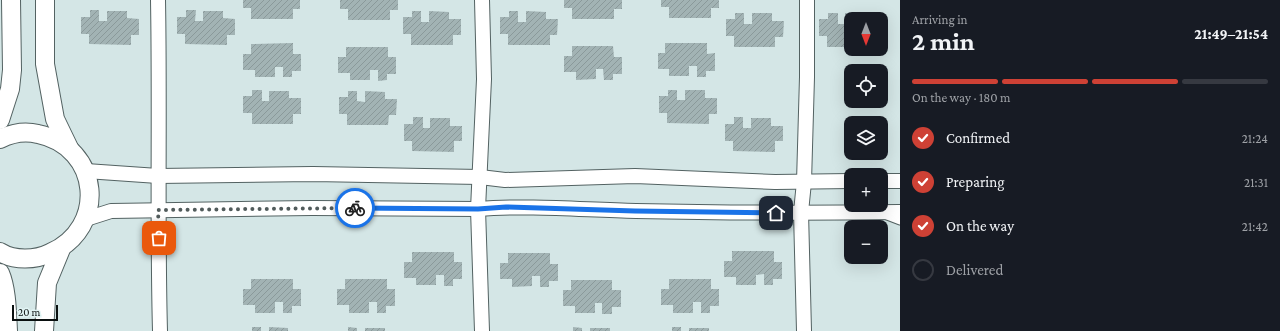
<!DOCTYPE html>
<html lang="en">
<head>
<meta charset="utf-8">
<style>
  body { margin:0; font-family:"Crimson Pro",serif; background:#242831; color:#f1f3f6; height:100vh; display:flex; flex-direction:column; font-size:15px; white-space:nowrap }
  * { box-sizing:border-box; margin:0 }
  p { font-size:13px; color:#9ea1a6 }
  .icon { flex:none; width:22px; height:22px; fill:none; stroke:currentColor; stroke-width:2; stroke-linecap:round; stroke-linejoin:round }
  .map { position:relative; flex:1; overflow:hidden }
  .drawer { display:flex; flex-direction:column; background:#171b24; width:380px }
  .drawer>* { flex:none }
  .needle { width:26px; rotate:180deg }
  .controls { position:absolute; left:844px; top:12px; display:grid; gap:8px }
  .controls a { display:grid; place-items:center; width:44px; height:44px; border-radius:8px; background:#171b24; box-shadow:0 4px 16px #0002; font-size:20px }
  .scale { position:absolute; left:12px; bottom:10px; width:46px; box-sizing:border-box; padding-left:4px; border:2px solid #0a1010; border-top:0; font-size:11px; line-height:14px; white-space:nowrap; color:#0a1010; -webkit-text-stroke:3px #e1f4f4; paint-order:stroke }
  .pin { position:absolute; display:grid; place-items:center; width:34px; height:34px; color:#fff; margin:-17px; border-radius:8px; box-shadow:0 2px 6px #0006 }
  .courier { position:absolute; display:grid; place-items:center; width:40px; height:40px; margin:-20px; border:3px solid #1a73e8; border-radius:50%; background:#fff; color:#222; box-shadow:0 1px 5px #0007 }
  .head em { font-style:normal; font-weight:700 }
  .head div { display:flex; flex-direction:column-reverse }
  .head { display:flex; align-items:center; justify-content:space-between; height:68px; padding:0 12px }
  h1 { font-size:26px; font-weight:700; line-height:30px }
  .bar { display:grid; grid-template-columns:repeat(4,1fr); gap:6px 4px; align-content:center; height:48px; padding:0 12px }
  .bar i { height:5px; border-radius:3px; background:#363941 }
  .bar .on { background:#ce4135 }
  .bar p { grid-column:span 4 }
  ol { padding:0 12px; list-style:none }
  li { display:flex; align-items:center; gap:12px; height:44px }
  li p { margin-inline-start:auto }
  li .icon { padding:4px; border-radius:50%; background:#ce4135; color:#fff; stroke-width:4 }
  li:last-child { color:#9ea1a6 }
  li i { width:22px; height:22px; border:2px solid #363941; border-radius:50% }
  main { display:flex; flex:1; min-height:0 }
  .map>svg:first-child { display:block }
  .building { fill:url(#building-hatch) }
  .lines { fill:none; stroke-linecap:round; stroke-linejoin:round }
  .service-casing { stroke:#536262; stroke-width:9 }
  .minor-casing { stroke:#536262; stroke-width:16 }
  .tertiary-casing { stroke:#536262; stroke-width:20 }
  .service { stroke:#fff; stroke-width:7 }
  .minor { stroke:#fff; stroke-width:14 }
  .tertiary { stroke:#fff; stroke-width:18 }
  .done { stroke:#515b5b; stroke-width:4; stroke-dasharray:0 7.2 }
  .route { stroke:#1a73e8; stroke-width:5 }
</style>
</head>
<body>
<main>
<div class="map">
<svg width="900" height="331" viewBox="0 0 900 331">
  <defs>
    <pattern id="building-hatch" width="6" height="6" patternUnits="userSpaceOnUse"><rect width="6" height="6" fill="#a2b3b4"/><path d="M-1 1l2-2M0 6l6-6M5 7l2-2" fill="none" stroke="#8a999a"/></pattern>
  </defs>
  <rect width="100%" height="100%" fill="#d4e6e6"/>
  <g class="building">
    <path d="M243 0H300V9H293V19H251V8H243Z"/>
    <path d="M340 0H398V10H390V20H348V9H340Z"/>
    <path d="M564 0H622V9H614V19H572V8H564Z"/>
    <path d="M661 0H719V8H711V18H669V7H661Z"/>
    <path d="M90 10H99V21H107V11H127V18L139 19V35H131V45L89 44V34H81V17H90Z"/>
    <path d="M186 10H196L195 21H203V11H223V18L235 19V35H227V45L185 44V34H177V17H186Z"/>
    <path d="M412 11H421V22H429V11L449 12V19H461V35H453V45H411V34H403V17H412Z"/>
    <path d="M509 11H518V22H526V11L546 12V19H558L557 35H550V45H508V34H500V17H509Z"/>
    <path d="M735 13H744V24H752V13H772V21H784L783 37H775V47H734V36H726V19H735Z"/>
    <path d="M828 13H838V24H845V13H865V19H851V47H827V36H819V19H828Z"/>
    <path d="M293 43V54H301V71H292V77H283V67H275V77H255V70H243V54H251V44Z"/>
    <path d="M665 43H707V54L715 53V71H706V77H697V66H689V76H669V69H658V53H665Z"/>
    <path d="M572 46H613L614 57H622V74H613V80H604L603 69H596V79L576 80V72H564V56H572Z"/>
    <path d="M346 47H388V57H396V74H387V80L378 81V70H370V80H350V73H338V57H346Z"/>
    <path d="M252 90H262V101H269V91H289V98H301V114H293V124H252V113H243V96H252Z"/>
    <path d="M668 90H677V100H685V90H705V98H717V114H709V124L667 123V113H659V96H668Z"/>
    <path d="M348 91H357V101L365 102V91L385 92V99H397L396 115H389L388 125H347V114H339V97H348Z"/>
    <path d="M413 117H423V128H430V118H450V126H462V141H454V152L412 151V141H404V124H413Z"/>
    <path d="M734 117H743V128H751V118H771V126H783V141H775V152L733 151V141H725V124H734Z"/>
    <path d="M732 251H774V262H782V279H773V285H764V274L756 275V285H736V277H724V261H732Z"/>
    <path d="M412 252H454V262H462V279H453V286H444V275H436V285H416V278H404V262H412Z"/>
    <path d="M508 253H550V264H558V281H549V287H540V276H532V286L512 287V279H500V263H508Z"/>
    <path d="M251 279H293V289H301V306H292V313H283V302H275V313H255V305H243V289H251Z"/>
    <path d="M345 279H387V289H395V306H386V313H377V302H369V313H349V305H337V289H345Z"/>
    <path d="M669 279H711V289H719V306H710V313H701V302H693V313H673V305H661V289H669Z"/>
    <path d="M571 280H612V290H621V307H612V314H602V303H595V313H575V306H563V290H571Z"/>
    <rect x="252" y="327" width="9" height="4"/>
    <path d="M269 327 288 328V331H269Z"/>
    <path d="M348 327 357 328V331H348Z"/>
    <path d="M573 327 582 328V331H573Z"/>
    <rect x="672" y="327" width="9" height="4"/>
    <rect x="365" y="328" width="20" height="3"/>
    <rect x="590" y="328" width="20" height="3"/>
    <rect x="689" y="328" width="20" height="3"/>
  </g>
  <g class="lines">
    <g class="service-casing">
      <path id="service" d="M887 216 900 221"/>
    </g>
    <g class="minor-casing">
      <g id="minor">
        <path d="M158 0C160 110 157 221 160 331"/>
        <path d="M86 171 158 176 313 174 480 177 505 180 635 176 775 182 851 181"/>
        <path d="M881 181H900"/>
        <path d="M86 219 111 211 312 208 478 209C531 205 584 210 636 211 724 213 812 213 900 212"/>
        <path d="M482 331 478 209 484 79 482 0"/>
        <path d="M804 331 801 212 804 182 807 77V0"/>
      </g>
    </g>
    <g class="tertiary-casing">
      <g id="tertiary">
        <path d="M45 0V64L55 119 69 148"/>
        <path d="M0 120 10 89 12 70 11 0"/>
        <path d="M0 139C12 133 26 131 38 134 101 147 108 228 50 253 36 260 14 261 0 252"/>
        <path d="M0 273C7 289 7 314 8 331"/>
        <path d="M44 331 47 283 61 249"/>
      </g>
    </g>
    <use href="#service" class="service"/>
    <use href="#minor" class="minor"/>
    <use href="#tertiary" class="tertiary"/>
  </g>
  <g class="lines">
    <path class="done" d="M159 238 158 210 355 208"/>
    <path class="route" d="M355 208 478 209 506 207 635 211 776 213"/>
  </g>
</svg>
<div class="controls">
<a><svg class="needle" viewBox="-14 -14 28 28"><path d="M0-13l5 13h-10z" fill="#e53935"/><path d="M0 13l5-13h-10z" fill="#9ea1a6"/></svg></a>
<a><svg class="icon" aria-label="locate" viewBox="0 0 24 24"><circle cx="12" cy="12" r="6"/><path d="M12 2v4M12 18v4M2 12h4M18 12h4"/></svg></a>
<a><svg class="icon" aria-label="layers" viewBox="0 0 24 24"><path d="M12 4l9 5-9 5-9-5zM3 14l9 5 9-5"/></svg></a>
<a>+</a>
<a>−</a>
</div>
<div class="scale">20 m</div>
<div class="pin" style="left:159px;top:238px;background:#ea580c"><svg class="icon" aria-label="bag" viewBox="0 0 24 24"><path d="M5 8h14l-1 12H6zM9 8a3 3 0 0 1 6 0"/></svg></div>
<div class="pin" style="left:776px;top:213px;background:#1f2937"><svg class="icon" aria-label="home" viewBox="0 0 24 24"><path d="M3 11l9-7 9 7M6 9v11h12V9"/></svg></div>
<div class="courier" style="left:355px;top:208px"><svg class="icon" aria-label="bike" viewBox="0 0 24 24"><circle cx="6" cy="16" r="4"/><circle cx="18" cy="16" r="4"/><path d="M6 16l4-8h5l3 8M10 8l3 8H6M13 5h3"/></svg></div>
</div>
<section class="drawer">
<div class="head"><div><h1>2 min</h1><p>Arriving in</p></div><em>21:49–21:54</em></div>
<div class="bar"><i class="on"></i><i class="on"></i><i class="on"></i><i></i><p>On the way · 180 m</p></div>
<ol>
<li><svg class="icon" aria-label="check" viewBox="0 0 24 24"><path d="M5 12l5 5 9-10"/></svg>Confirmed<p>21:24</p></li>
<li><svg class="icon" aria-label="check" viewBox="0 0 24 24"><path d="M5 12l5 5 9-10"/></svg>Preparing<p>21:31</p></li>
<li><svg class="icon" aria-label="check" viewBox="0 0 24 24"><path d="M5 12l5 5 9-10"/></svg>On the way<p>21:42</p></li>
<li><i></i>Delivered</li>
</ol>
</section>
</main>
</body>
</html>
